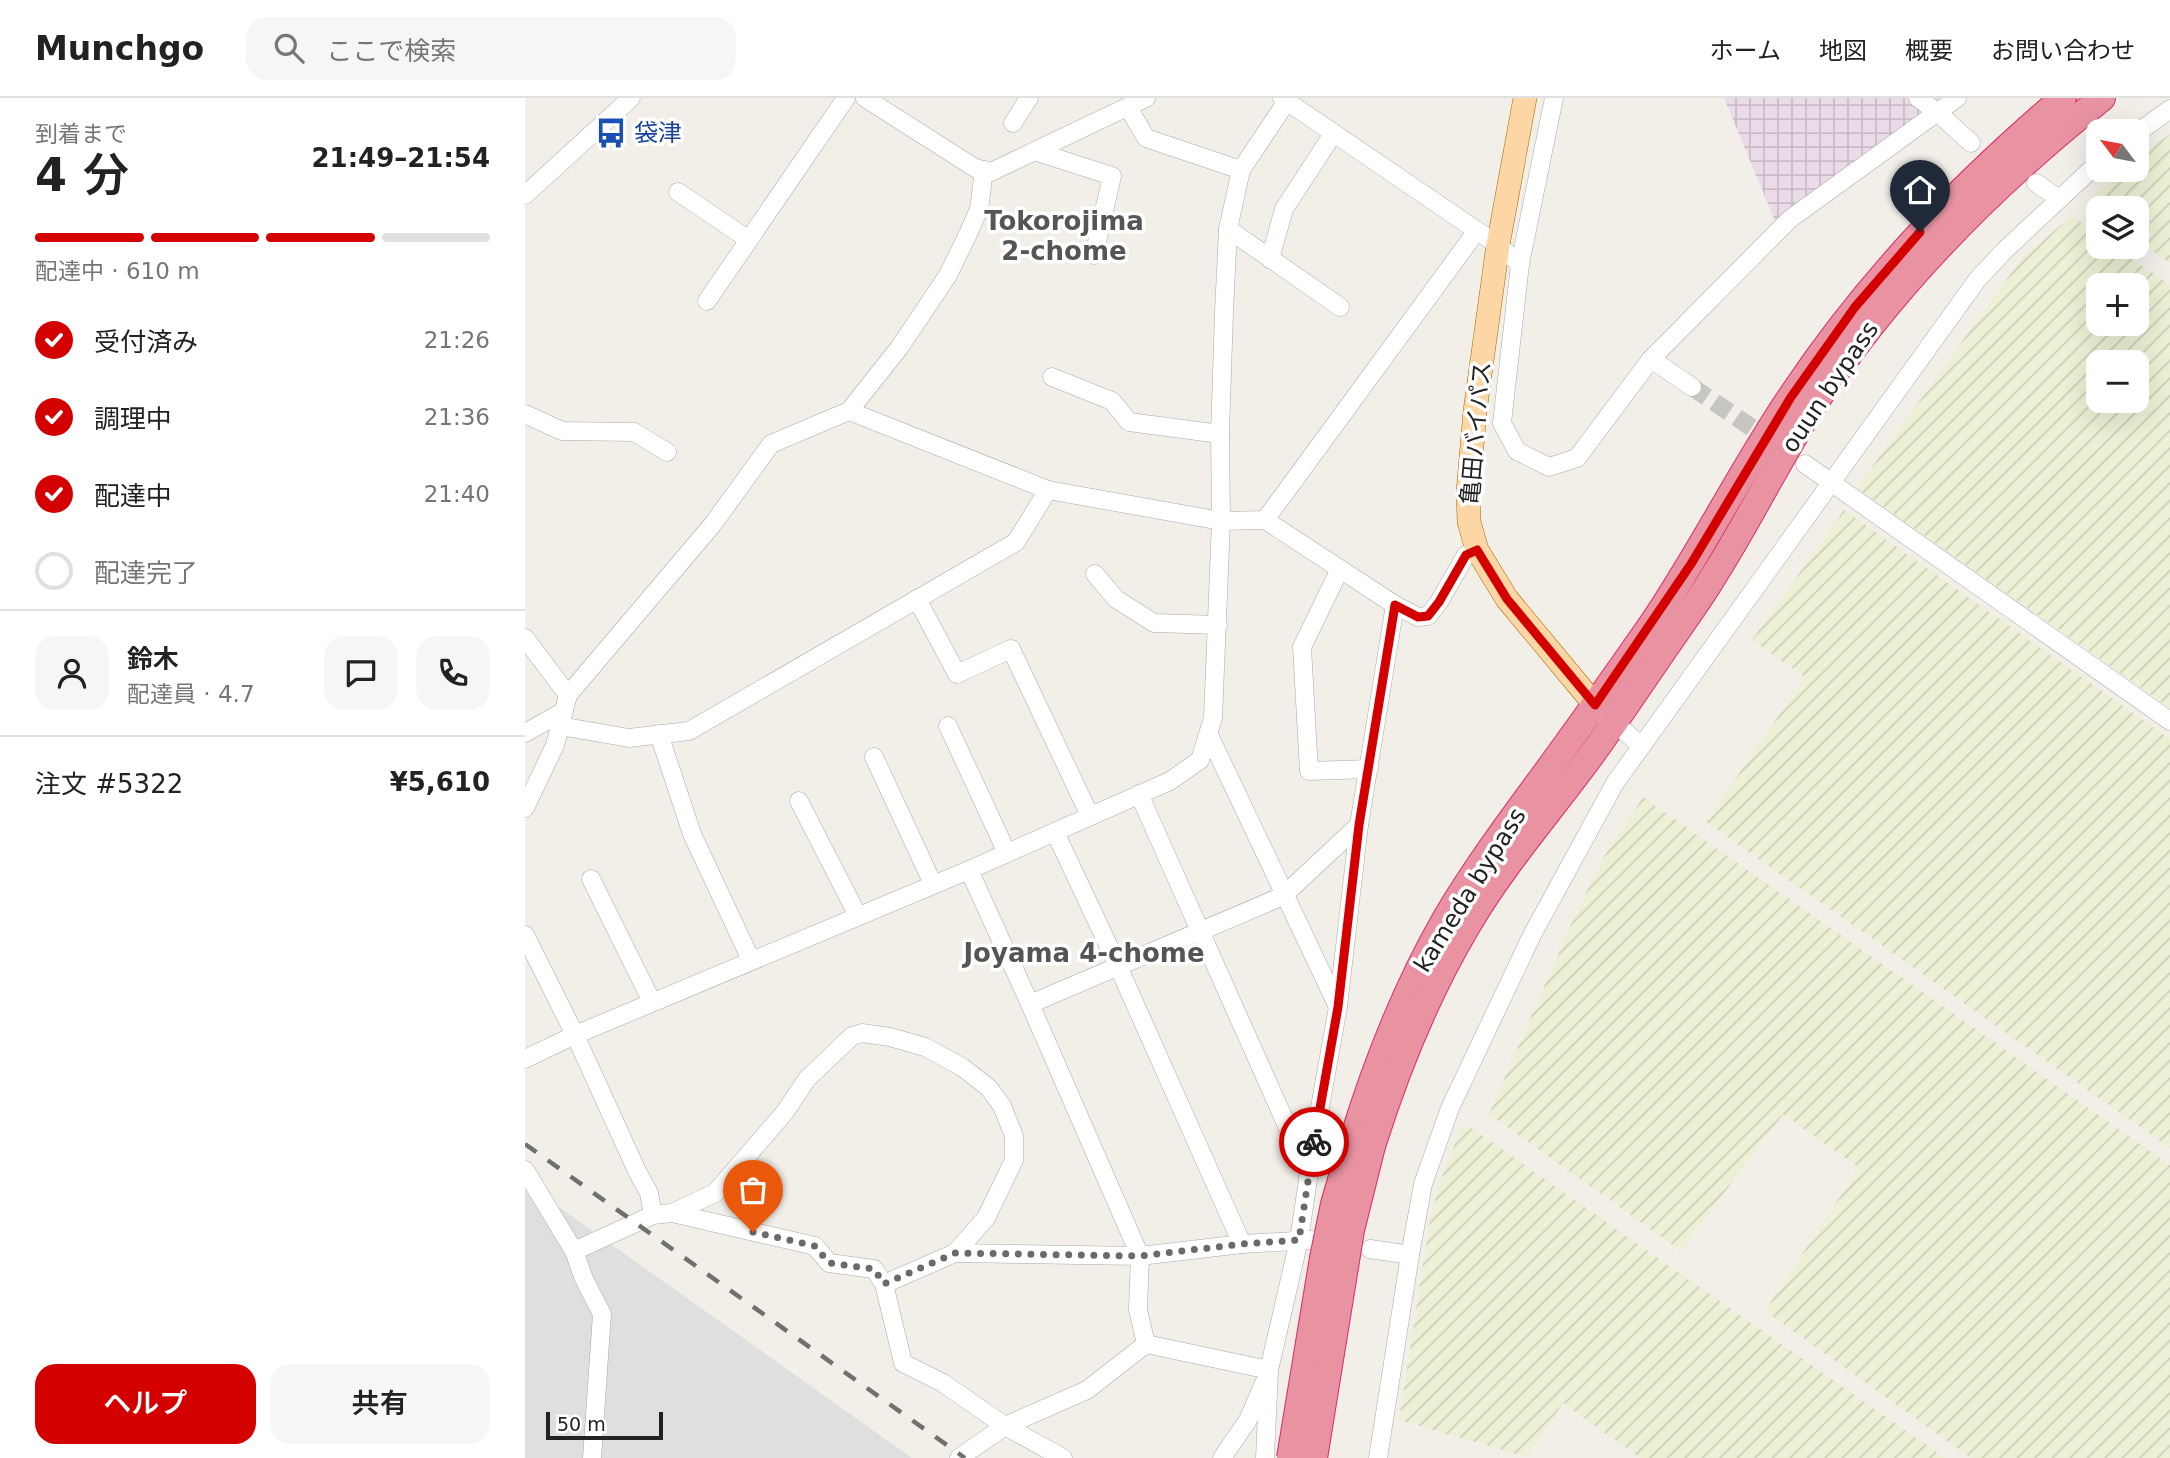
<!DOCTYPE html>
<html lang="ja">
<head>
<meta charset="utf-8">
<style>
  body { margin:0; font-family:"DejaVu Sans","Noto Sans JP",sans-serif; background:#f6f6f6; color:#222; height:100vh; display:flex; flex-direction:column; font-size:26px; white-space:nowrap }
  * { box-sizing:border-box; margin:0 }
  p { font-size:23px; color:#767676 }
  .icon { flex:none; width:38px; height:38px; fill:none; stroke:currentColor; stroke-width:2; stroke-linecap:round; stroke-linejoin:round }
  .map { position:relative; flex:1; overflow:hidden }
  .drawer { display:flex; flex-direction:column; background:#fff; width:525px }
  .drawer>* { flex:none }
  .needle { width:46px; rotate:302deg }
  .tools { position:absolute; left:1561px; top:21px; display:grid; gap:14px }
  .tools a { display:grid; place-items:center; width:63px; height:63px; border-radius:14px; background:#fff; box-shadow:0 7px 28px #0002; font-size:35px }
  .scale { position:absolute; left:21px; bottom:18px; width:117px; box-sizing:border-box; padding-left:7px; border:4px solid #222; border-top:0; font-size:19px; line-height:24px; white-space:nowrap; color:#222; -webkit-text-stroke:5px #fff; paint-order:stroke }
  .pin { position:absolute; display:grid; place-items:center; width:60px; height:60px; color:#fff; margin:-72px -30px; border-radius:50% 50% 50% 0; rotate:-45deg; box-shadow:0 0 7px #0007 }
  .pin .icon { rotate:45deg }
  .courier { position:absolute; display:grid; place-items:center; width:70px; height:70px; margin:-35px; border:5px solid #d40000; border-radius:50%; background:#fff; color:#222; box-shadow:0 2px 9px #0007 }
  .overview em { font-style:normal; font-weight:600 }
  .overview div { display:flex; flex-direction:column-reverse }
  .overview { display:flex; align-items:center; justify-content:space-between; height:119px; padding:0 35px }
  h1 { font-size:46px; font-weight:600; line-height:52px }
  .bar { display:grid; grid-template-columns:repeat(4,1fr); gap:10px 7px; align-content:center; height:84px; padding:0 35px }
  .bar i { height:9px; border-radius:5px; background:#e0e0e0 }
  .bar .selected { background:#d40000 }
  .bar p { grid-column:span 4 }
  .line { display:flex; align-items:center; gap:18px; padding:0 35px; border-top:2px solid #e0e0e0 }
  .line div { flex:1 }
  .round { display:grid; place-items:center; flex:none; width:74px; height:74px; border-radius:21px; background:#f6f6f6 }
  ol { padding:0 35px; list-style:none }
  li { display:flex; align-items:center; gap:21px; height:77px }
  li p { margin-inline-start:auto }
  li .icon { padding:7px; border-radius:50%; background:#d40000; color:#fff; stroke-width:4 }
  li:last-child { color:#767676 }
  li i { width:38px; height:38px; border:4px solid #e0e0e0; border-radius:50% }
  .button { display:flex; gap:14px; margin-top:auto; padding:14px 35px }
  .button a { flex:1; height:80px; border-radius:21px; background:#d40000; color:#fff; font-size:28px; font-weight:600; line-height:80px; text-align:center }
  .button a+a { background:#f6f6f6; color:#222 }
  header { display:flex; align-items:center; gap:42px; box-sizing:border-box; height:98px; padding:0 35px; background:#fff; border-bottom:2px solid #e0e0e0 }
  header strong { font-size:33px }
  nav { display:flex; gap:38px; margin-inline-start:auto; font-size:24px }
  .search { width:490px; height:63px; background:#f6f6f6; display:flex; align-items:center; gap:18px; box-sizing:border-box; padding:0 24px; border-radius:21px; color:#767676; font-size:26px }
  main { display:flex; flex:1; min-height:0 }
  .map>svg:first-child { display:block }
  .residential { fill:#e0dfdf }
  .industrial { fill:url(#industrial-grid) }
  .farmland { fill:url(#farmland-furrows); fill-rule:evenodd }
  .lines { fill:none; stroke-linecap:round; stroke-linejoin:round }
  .minor-tunnel { stroke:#c8c6c1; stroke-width:18; stroke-dasharray:18 9; stroke-linecap:butt }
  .minor-casing { stroke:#a9a9a9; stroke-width:19 }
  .major-casing { stroke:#a06b00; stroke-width:24 }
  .highway-casing { stroke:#dc2a67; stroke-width:28 }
  .minor { stroke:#fff; stroke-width:18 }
  .major { stroke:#fcd6a4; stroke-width:23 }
  .highway { stroke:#e892a2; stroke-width:26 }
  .rail { stroke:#707070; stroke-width:4.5; stroke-dasharray:14 14; stroke-linecap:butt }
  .highway-bridge-casing { stroke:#dc2a67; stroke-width:28; stroke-linecap:butt }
  .highway-bridge { stroke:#e892a2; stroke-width:26 }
  .done { stroke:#6b6a68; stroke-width:7; stroke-dasharray:0 12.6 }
  .route { stroke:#d40000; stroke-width:9 }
  .labels { text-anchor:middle; stroke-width:7; stroke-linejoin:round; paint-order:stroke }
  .transit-label { font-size:24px; fill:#164399; stroke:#fff; text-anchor:start }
  .street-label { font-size:24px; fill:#222; stroke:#fff }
  .neighbourhood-label { font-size:26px; font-weight:bold; fill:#555; stroke:#fff }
</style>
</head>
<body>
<header>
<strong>Munchgo</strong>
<div class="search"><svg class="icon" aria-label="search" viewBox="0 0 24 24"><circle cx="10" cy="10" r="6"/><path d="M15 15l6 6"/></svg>ここで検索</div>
<nav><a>ホーム</a><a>地図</a><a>概要</a><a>お問い合わせ</a></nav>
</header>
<main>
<section class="drawer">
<div class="overview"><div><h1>4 分</h1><p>到着まで</p></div><em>21:49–21:54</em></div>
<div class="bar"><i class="selected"></i><i class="selected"></i><i class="selected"></i><i></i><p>配達中 · 610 m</p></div>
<ol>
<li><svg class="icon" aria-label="check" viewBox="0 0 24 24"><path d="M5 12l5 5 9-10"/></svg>受付済み<p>21:26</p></li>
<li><svg class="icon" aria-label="check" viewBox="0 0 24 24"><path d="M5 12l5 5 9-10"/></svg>調理中<p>21:36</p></li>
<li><svg class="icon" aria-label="check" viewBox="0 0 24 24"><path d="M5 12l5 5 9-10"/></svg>配達中<p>21:40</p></li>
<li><i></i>配達完了</li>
</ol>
<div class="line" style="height:126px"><a class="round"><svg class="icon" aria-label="person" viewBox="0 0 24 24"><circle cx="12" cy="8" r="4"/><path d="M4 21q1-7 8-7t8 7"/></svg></a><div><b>鈴木</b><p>配達員 · 4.7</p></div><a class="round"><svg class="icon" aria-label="chat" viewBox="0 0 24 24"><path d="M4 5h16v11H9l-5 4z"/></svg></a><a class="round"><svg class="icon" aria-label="phone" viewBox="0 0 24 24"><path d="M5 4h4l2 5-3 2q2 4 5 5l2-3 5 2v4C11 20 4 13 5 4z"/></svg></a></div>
<div class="line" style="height:91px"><div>注文 #5322</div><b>¥5,610</b></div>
<div class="button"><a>ヘルプ</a><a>共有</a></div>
</section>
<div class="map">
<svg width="1645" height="1360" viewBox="0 0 1645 1360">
  <defs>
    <pattern id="industrial-grid" width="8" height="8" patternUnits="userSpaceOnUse" patternTransform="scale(1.75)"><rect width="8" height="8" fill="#ebdbe8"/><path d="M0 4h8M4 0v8" fill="none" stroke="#c9bcc7"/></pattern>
    <pattern id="farmland-furrows" width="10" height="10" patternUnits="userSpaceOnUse" patternTransform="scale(1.75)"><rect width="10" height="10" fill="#eef0d5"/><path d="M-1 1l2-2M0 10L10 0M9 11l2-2" fill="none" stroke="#ccceb7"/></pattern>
  </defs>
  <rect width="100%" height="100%" fill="#f2efe9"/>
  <path class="residential" d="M0 1085 387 1360H0Z"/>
  <path class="industrial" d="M1199 0H1421L1250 123Z"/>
  <g class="farmland">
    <path d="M1645 36V165L1612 142V110H1573V115L1560 105 1598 72H1612V60Z"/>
    <path d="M1547 118 1573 137V149H1590L1645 187V610L1332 390 1497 160ZM1573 187H1612V226H1573ZM1573 264H1612V303H1573Z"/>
    <path d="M1319 412 1645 641V1050L1181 724 1280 579 1227 542Z"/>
    <path d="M1118 699 1645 1067V1360H1446L1240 1213 1334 1070 1258 1016 1156 1153 964 1016 1051 815 1081 755Z"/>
    <path d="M942 1027 1420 1360H1115L1038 1305 1002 1359 874 1322 905 1121 915 1084 935 1032Z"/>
  </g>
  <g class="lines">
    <path class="minor-tunnel" d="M1167 289 1248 344"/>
    <g class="minor-casing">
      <g id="minor">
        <path d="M340 0 450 70 466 74 621 0"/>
        <path d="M757 0 973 147 995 166"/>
        <path d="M1029 0 995 166 977 325 992 353 1024 369 1052 360 1126 261 1265 121 1432 0"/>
        <path d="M1393 0 1412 14 1446 45"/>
        <path d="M603 9 621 40 716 72"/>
        <path d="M488 25 504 0"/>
        <path d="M1612 35 1645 11"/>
        <path d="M512 54 587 78 569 157"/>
        <path d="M1511 85 1533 100"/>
        <path d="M153 94 224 142"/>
        <path d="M0 97 106 0"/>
        <path d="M703 131 815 209"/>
        <path d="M745 161 759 111 808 36"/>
        <path d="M182 203 321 0"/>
        <path d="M1126 261 1167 289"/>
        <path d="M527 279 587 303 604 324 695 336"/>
        <path d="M324 313 523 392 696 423 740 422 870 507 893 519 903 518 914 504 941 457 952 452"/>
        <path d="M0 316 37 333 109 334 142 354"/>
        <path d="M1280 366 1645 623"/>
        <path d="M740 422 951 134"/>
        <path d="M815 471 777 549 784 673 844 671"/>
        <path d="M570 476 591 501 629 525 693 527"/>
        <path d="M392 501 432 576 486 551 565 718"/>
        <path d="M0 540 43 597"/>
        <path d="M1089 624 1116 648"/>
        <path d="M35 628 104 640 164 633 491 444 523 392"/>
        <path d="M423 628 482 755"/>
        <path d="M0 635 39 613"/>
        <path d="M134 636 167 736 226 862"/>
        <path d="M684 637 813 909"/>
        <path d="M349 659 408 786"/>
        <path d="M614 696 767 1039 788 1048"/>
        <path d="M274 703 333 818"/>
        <path d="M0 710 30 647 43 597 188 426 246 346 324 313 374 250 423 177 443 136 454 111 459 72"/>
        <path d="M530 734 593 868 717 1146"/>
        <path d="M444 772 505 906 615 1158 613 1212 621 1246"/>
        <path d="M66 781 127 904"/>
        <path d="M0 837 50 937 112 1073 124 1095 128 1117"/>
        <path d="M505 906 758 798 834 727"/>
        <path d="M0 961 50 937 444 772 645 683 675 662 688 620 696 423 695 336 699 214 703 131 716 72 764 0"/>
        <path d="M0 1072 49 1153 59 1181 77 1216 67 1360"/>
        <path d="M147 1115 290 1148 304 1165 349 1171 359 1186 378 1265 418 1285 480 1328 538 1360"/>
        <path d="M845 1151 885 1157"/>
        <path d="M49 1153 128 1117 147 1115 190 1095 260 1014 282 981 327 938 337 935 365 939 400 949 437 969 464 990 477 1008 489 1038V1062L461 1120 430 1155 359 1186"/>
        <path d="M430 1155 615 1158 717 1146 787 1142"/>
        <path d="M434 1360 480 1328 562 1292 621 1246 744 1272"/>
        <path d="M697 1360 723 1322 739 1285"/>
        <path d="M740 1360 744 1272 774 1142 788 1048 813 909 834 727 870 507"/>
        <path d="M853 1360 885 1157 898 1086 925 1010 1007 837 1090 685 1452 182 1480 152 1573 65"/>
      </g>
    </g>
    <g class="major-casing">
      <path id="major" d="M1000 0 973 147 950 313 943 394 944 424 952 452 982 501 1070 607 1082 618"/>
    </g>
    <g class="highway-casing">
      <g id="highway">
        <path d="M827 1044C851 966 880 891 921 820 951 769 987 721 1023 672 1058 624 1093 575 1127 526 1177 452 1217 371 1267 297 1344 182 1433 90 1538 0"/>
        <path d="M847 1048C871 972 901 897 942 828 980 763 1031 707 1075 645 1101 608 1126 570 1152 533 1164 515 1177 498 1188 479 1223 424 1251 366 1286 311 1364 191 1465 89 1577 0"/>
      </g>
    </g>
    <use href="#minor" class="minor"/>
    <use href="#major" class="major"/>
    <use href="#highway" class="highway"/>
    <path class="rail" d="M0 1046 440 1360"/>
    <g class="highway-bridge-casing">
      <g id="highway-bridge">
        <path d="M765 1360 798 1160 809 1106 827 1044"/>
        <path d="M789 1360 826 1132 847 1048"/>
      </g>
    </g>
    <use href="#highway-bridge" class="highway-bridge"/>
  </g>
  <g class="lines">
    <path class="done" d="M228 1134 290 1148 304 1165 349 1171 359 1186 430 1155 615 1158 717 1146 774 1142 789 1044"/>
    <path class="route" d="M789 1044 813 909 834 727 870 507 893 519 903 518 914 504 941 457 952 452 982 501 1070 607 1166 466 1266 299 1330 209 1395 134"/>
  </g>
  <defs>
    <g id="bus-bare" transform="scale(2.415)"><path d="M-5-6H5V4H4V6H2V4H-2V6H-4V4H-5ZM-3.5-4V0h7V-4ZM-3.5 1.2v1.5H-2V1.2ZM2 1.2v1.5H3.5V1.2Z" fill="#1a4fb4" stroke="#fff" stroke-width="2.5" paint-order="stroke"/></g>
  </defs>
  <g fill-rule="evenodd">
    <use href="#bus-bare" x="86" y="35"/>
  </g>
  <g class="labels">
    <g class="transit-label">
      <text x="109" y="43">袋津</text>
    </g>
    <g class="street-label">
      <text transform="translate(1305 289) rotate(-56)" y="8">ouun bypass</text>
      <text transform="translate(951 335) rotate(-85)" y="8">亀田バイパス</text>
      <text transform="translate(945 792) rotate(-58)" y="8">kameda bypass</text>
    </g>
    <g class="neighbourhood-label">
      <text x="539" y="132">Tokorojima<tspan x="539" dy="30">2-chome</tspan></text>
      <text x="559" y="864">Joyama 4-chome</text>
    </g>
  </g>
</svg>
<div class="tools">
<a><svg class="needle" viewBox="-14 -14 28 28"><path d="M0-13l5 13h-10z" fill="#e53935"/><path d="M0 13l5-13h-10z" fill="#767676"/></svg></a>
<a><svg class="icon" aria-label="layers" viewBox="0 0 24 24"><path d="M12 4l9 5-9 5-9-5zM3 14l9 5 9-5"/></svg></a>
<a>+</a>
<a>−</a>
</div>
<div class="scale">50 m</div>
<div class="pin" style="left:228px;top:1134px;background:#ea580c"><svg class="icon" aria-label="bag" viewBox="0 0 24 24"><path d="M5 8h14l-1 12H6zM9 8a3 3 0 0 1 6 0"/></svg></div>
<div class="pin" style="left:1395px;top:134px;background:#1f2937"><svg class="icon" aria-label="home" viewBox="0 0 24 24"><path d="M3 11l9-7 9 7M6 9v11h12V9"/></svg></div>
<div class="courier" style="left:789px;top:1044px"><svg class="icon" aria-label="bike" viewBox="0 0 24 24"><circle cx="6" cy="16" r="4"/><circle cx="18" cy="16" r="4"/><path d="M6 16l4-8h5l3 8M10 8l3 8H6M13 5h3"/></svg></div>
</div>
</main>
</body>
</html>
